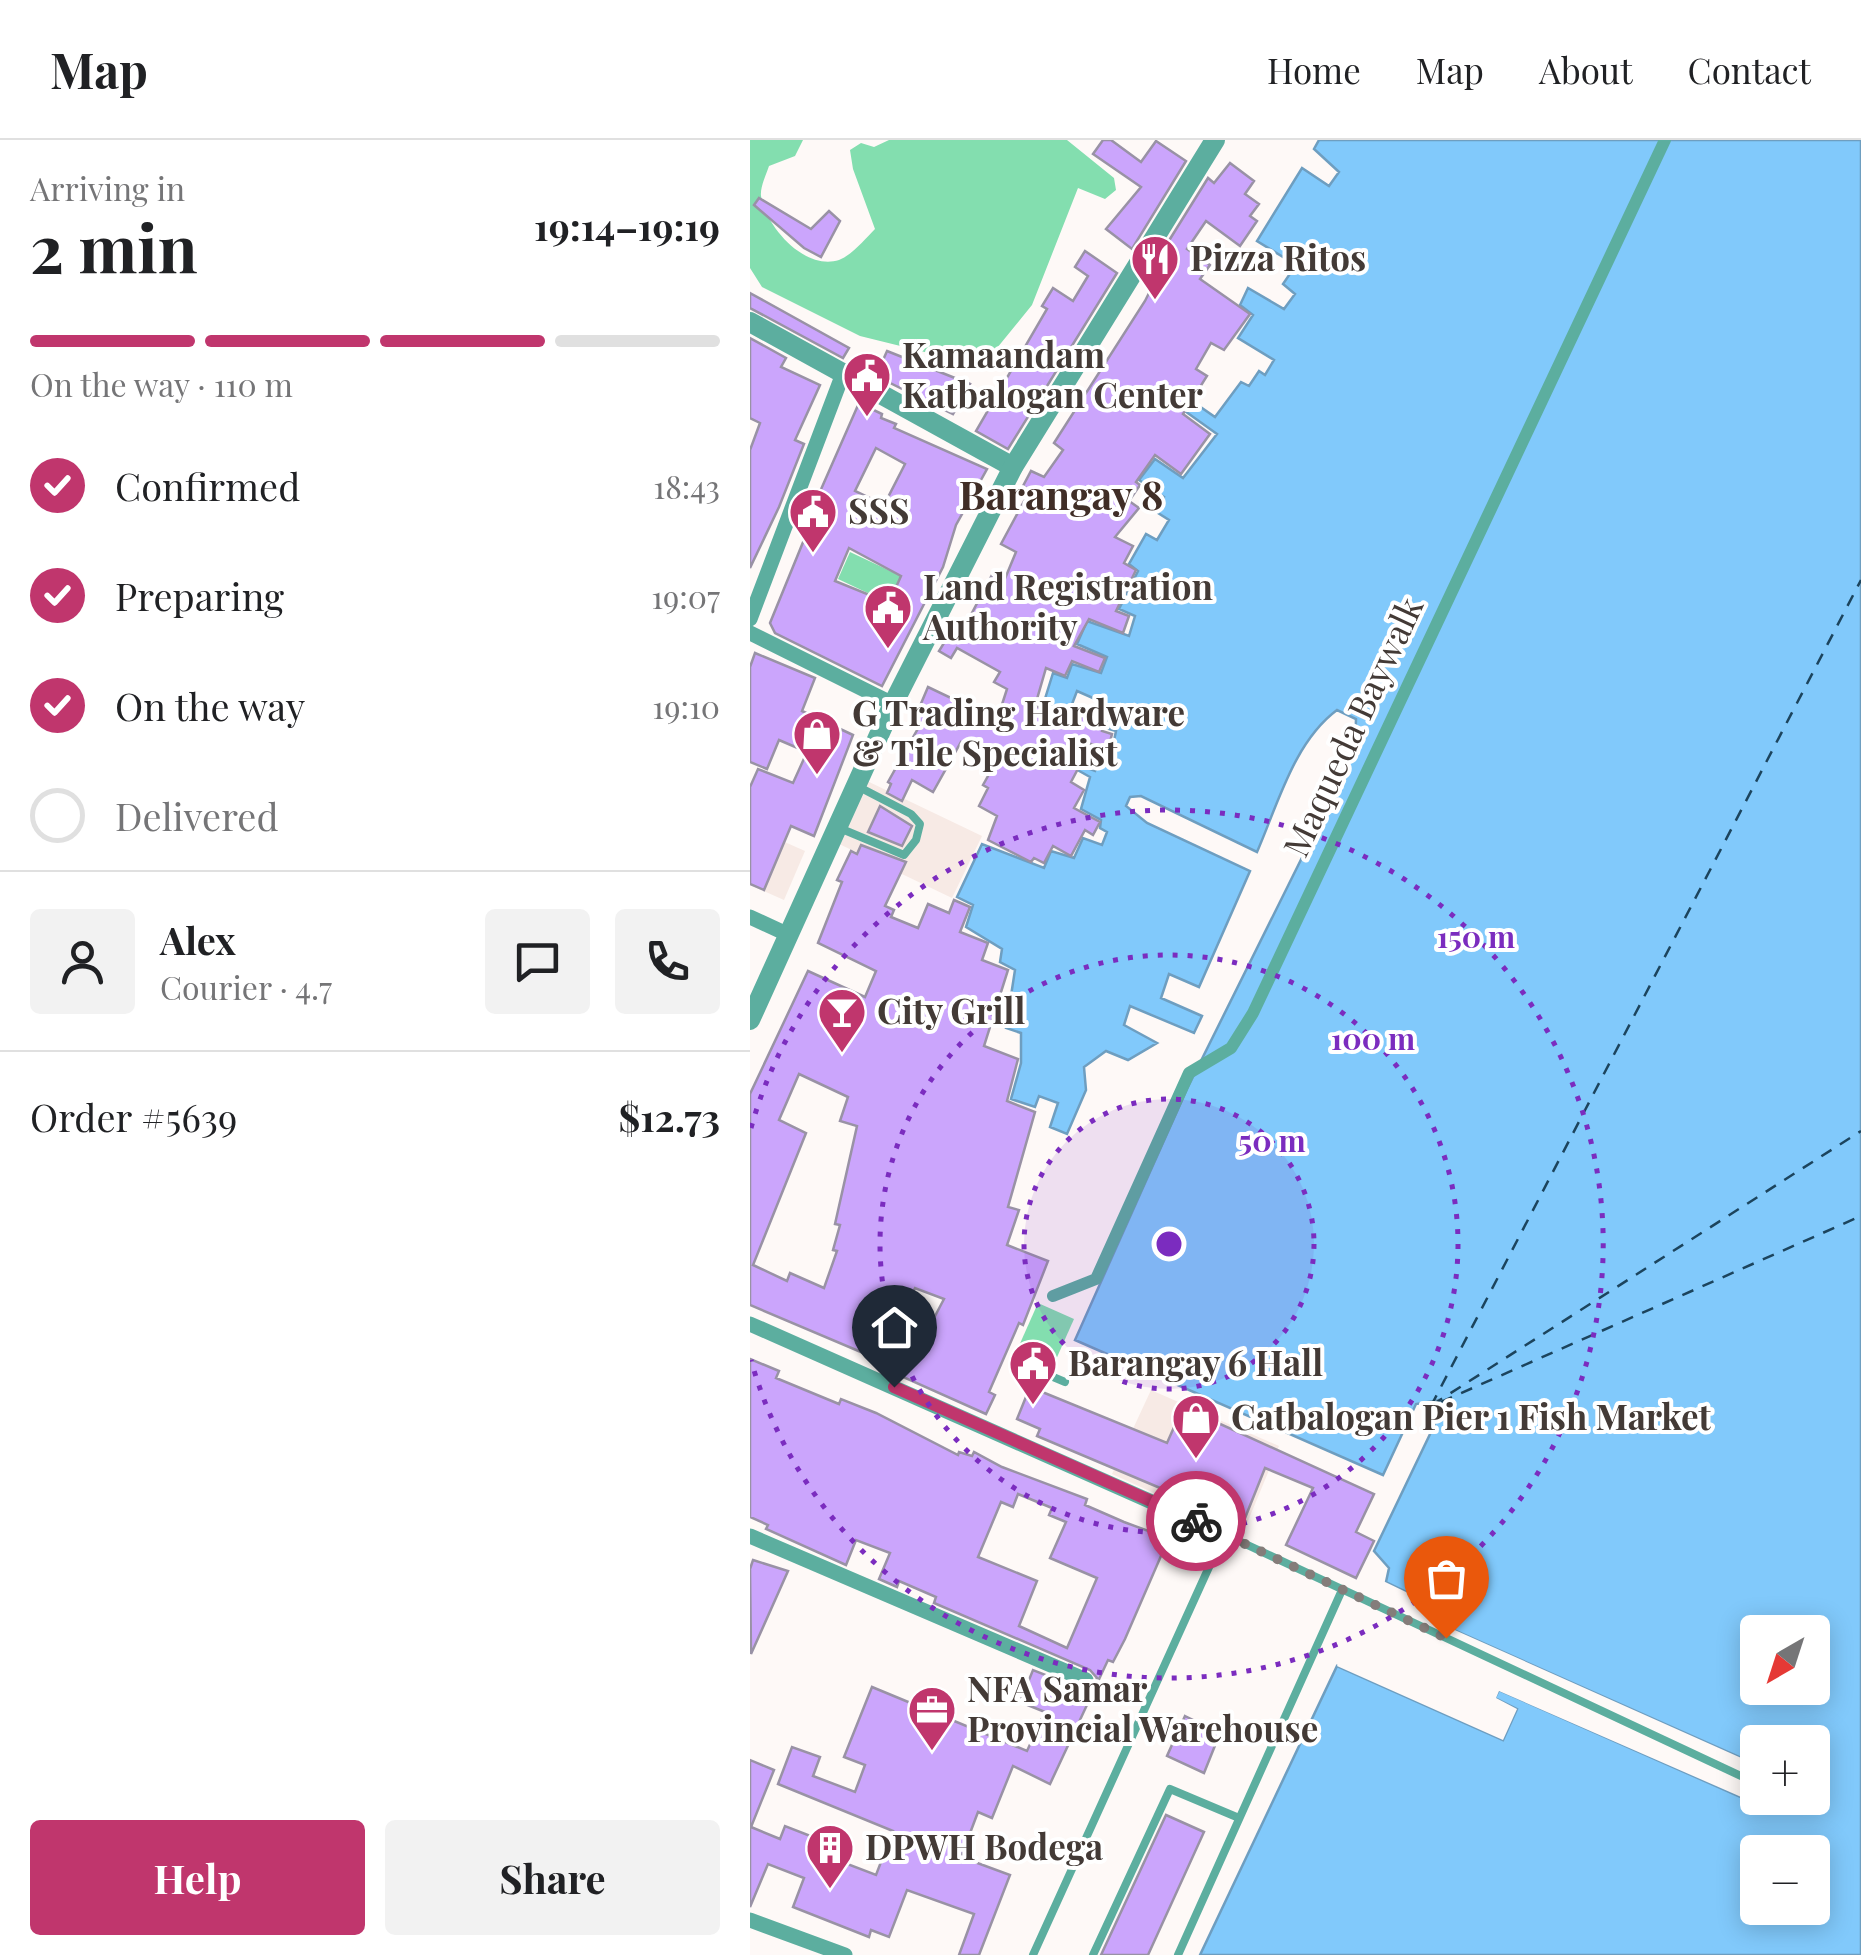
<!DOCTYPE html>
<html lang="en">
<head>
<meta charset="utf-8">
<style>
  body { margin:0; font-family:"Playfair Display",serif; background:#f2f2f2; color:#202124; height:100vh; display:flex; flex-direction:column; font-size:38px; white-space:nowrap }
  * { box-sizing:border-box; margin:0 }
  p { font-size:32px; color:#757577 }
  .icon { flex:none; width:55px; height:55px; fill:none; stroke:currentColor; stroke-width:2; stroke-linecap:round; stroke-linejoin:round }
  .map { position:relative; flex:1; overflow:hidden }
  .details { display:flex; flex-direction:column; background:#fff; width:750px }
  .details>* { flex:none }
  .needle { width:65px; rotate:219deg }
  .buttons { position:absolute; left:990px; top:1475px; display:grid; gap:20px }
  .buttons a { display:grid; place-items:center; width:90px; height:90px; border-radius:10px; background:#fff; box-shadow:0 5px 25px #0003; font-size:50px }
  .pin { position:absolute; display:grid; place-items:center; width:85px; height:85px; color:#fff; margin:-102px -42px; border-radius:50% 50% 50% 0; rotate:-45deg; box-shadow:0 0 10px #0007 }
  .pin .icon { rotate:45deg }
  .courier { position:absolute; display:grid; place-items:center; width:100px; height:100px; margin:-50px; border:8px solid #c0366d; border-radius:50%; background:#fff; color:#222; box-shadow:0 2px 12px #0007 }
  .summary em { font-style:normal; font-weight:700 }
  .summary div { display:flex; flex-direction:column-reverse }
  .summary { display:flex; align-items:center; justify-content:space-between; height:170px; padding:0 30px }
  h1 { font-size:65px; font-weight:700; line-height:75px }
  .bar { display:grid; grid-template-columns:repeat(4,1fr); gap:15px 10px; align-content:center; height:120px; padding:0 30px }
  .bar i { height:12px; border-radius:8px; background:#e0e0e0 }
  .bar .current { background:#c0366d }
  .bar p { grid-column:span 4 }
  .line { display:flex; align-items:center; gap:25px; padding:0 30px; border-top:2px solid #e0e0e0 }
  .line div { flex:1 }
  .round { display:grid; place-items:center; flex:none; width:105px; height:105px; border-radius:10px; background:#f2f2f2 }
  ol { padding:0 30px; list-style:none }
  li { display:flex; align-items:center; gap:30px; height:110px }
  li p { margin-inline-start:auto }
  li .icon { padding:10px; border-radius:50%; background:#c0366d; color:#fff; stroke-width:4 }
  li:last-child { color:#757577 }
  li i { width:55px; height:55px; border:5px solid #e0e0e0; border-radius:50% }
  .action { display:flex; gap:20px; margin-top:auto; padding:20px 30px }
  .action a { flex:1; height:115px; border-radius:10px; background:#c0366d; color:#fff; font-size:40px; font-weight:700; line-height:115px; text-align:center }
  .action a+a { background:#f2f2f2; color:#202124 }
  header { display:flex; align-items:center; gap:60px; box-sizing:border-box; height:140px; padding:0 50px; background:#fff; border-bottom:2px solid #e0e0e0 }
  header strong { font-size:48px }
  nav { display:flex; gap:55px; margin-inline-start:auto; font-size:35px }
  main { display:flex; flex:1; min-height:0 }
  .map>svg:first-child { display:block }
  .built { fill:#f7eae5 }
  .green { fill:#83deaf }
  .water { fill:#81c9fb; stroke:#6e9ec0; stroke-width:2.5; fill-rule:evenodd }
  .pier { fill:#fef9f7 }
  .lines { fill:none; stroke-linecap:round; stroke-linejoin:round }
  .ferry { stroke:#1c445d; stroke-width:2.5; stroke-dasharray:12 10; stroke-linecap:butt }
  .building { fill:#cba5fc; stroke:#9992a5; stroke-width:2.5; fill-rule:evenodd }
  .service { stroke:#5cae9f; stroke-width:8 }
  .pedestrian { stroke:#5cae9f; stroke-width:12 }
  .minor { stroke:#5cae9f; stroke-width:15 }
  .tertiary { stroke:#5cae9f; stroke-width:20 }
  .done { stroke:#847d7a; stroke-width:10; stroke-dasharray:0 18 }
  .route { stroke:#c0366d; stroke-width:12 }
  .ring { fill:none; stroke:#7b2cbf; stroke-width:5; stroke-dasharray:5 10 }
  .labels { text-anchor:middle; stroke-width:8; stroke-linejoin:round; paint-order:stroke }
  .poi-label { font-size:35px; font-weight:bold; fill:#433a36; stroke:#fff; text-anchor:start }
  .street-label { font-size:35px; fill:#433a36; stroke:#fff }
  .quarter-label { font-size:40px; font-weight:bold; fill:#402e27; stroke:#fff }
  .centre { fill:#7b2cbf; stroke:#fff; stroke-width:5 }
  .ring-label { font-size:30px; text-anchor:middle; font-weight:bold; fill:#7b2cbf; stroke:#fff; stroke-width:8; stroke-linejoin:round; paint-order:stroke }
</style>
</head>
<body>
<header>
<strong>Map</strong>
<nav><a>Home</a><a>Map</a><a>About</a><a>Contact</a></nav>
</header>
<main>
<section class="details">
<div class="summary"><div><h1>2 min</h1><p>Arriving in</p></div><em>19:14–19:19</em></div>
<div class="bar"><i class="current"></i><i class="current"></i><i class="current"></i><i></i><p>On the way · 110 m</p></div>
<ol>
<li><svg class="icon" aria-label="check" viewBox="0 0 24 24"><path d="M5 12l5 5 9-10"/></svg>Confirmed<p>18:43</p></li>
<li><svg class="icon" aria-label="check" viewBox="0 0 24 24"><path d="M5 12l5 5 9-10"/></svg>Preparing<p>19:07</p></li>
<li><svg class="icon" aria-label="check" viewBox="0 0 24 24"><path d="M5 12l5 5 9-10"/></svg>On the way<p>19:10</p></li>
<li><i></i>Delivered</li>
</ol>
<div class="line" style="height:180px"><a class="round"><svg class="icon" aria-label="person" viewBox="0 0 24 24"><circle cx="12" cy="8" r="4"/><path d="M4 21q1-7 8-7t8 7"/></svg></a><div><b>Alex</b><p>Courier · 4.7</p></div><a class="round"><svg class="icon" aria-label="chat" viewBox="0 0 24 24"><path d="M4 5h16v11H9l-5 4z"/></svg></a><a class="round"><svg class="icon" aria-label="phone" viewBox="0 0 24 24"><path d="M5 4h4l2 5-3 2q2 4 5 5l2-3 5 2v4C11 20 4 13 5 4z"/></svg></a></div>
<div class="line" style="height:130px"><div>Order #5639</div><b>$12.73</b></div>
<div class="action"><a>Help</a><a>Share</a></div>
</section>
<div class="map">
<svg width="1111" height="1815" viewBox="0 0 1111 1815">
  <rect width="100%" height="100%" fill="#fef9f7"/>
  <g class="built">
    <path d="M115 640 232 696 202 758 85 702Z"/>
    <path d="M5 689 55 711 34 760 0 745V701Z"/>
    <path d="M401 1250 529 1306 493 1393 362 1334Z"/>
  </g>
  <g class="green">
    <path d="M0 0H53L45 16 19 26C16 35 10 47 11 56 16 87 55 131 89 120 102 115 115 99 125 89L103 29 100 10 111 3 124 7 139 0H317L364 38 366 50 355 59 328 48 282 165 247 208 203 219 110 196 12 147 0 128Z"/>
    <path d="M100 412 151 436 139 463 88 439Z"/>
    <path d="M288 1163 324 1179 304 1224 268 1208Z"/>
  </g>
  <path class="water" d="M569 0H1111V1815H450L587 1526 753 1600 767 1569 745 1558 749 1550 1020 1670 1026 1658H1062V1602H1008L1007 1625 679 1479V1463L636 1442 639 1428 624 1411 693 1267 689 1260 666 1264 633 1335 325 1200 437 949 596 629 605 607 606 579 587 570C544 602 528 664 507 712L391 656 380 657 376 666 397 683 500 731 449 847 419 834 411 858 452 876 444 893 380 866 374 885 407 903 378 920 356 911 334 927 336 950 317 994 300 987 308 963 289 956 285 967 261 959 271 923V893L256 888 265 830 250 822 252 809 216 787 223 765 207 757 232 704 294 728 301 711 324 718 333 698 352 705 357 692 350 688 351 680 331 669 340 637 313 622 314 619 345 631 349 621 343 618 348 609 362 610 366 591 356 588 358 577 349 571 352 562 327 551 319 572 294 562 303 533 317 538 322 524 351 533 357 517 327 504 337 481 379 496 385 476 369 469 388 431 379 424 396 394 407 400 419 380 408 373 414 357 389 340 405 319 433 338 467 294 432 269 439 259 465 277 491 242 499 246 509 231 515 235 524 220 488 198 503 175 490 165 498 148 534 169 545 154 533 144 546 125 507 101 552 28 579 46 589 32 564 9ZM1008 1492H1062V1548H1008ZM1008 1712H1062V1768H1008Z"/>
  <g class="pier">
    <path d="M631 1440 679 1463 680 1479 1007 1625 1008 1630 677 1483 674 1466 634 1447Z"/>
    <path d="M589 1522 751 1594 761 1571 741 1560 745 1547 750 1546 1018 1663 1026 1658 1021 1670 749 1551 746 1558 767 1569 753 1600 587 1526Z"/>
  </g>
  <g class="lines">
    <g class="ferry">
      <path d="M691 1262 1111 1076"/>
      <path d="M682 1265 1111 991"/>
      <path d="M681 1266 1111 440"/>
    </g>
  </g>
  <g class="building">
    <path d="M353 0H361L391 22 406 1 436 21 382 109 356 89 391 47 343 14Z"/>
    <path d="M480 23 504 41 495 54 509 64 500 76 507 81 490 106 456 81 437 109 460 125 450 139 500 174 474 210 461 203 446 229 457 236 433 274 460 294 431 334 405 315 386 342 390 345 379 361 389 368 365 397 383 406 374 423 386 430 366 471 379 476 373 493 339 479 324 506 355 518 349 532 322 521 315 536 296 528 285 566 330 581 333 570 356 577 352 591 362 594 358 609 341 604 321 642 334 650 324 668 350 682 343 695 335 690 321 716 303 706 294 723 284 718 281 722 238 700 247 676 229 666 238 648 233 645 247 620 211 602 183 652 162 640 152 661 137 653 141 644 138 642 171 583 164 580 178 547 247 580 257 549 244 542 250 532 207 508 201 518 189 511 207 482 215 486 242 435 254 441 266 412 251 404 280 350 273 346 281 331 294 337 313 310 304 303 395 161 403 145 400 143 416 119 410 115 458 38 464 43Z"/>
    <path d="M9 58 61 89 79 71 90 81 71 117 54 108 4 65Z"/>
    <path d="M335 111 367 133 258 309 226 291 297 169 292 166 303 148 323 161 338 136 325 127Z"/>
    <path d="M0 153 99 208 93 218 0 168Z"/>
    <path d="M0 198 36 218 31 227 70 245 45 300 54 304 29 367 0 428V310L10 283 0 278Z"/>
    <path d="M137 211 220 244 203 274 126 236Z"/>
    <path d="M109 263 132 274 131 278 146 284 144 288 237 329 206 385 193 427 132 546 25 493 20 483 58 390 54 388ZM126 308 155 324 134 365 105 351ZM99 408 151 436 139 463 85 441Z"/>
    <path d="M5 513 65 538 52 571 103 595 64 696 41 686 14 750 0 744V647L8 629 43 643 57 612 29 600 17 629 0 622V527Z"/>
    <path d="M130 666 162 686 152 706 118 692Z"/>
    <path d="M111 705 156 722 135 766 144 770 141 777 168 788 178 764 199 773 204 760 220 767 210 792 238 803 232 820 258 830 234 906 268 919 257 961 285 972 258 1067 269 1070 257 1105 298 1121 273 1185 269 1183 239 1252 245 1255 236 1274 153 1237 194 1159 165 1148 157 1166 141 1158 118 1215 0 1165V954L58 831 115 857 126 831 68 803 92 742 87 740 101 711 107 714ZM49 934 98 957 90 981 107 986 85 1084 90 1085 83 1110 87 1111 74 1148 40 1133 37 1141 3 1125 56 993 29 980Z"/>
    <path d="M0 1219 29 1231 26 1238 89 1264 91 1259 126 1273 208 1315 209 1312 222 1316 224 1312 252 1327 337 1359 335 1365 374 1382 401 1392 405 1383 459 1408 451 1427 414 1409 375 1499 363 1522 358 1520 300 1644 263 1626 242 1678 228 1672 211 1717 260 1735 229 1815H209L224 1774 157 1750 139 1797 121 1790 119 1797 43 1767 54 1738 18 1724 0 1767V1620L24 1630 1 1687 30 1699 35 1686 63 1697 58 1709 126 1735 143 1691 28 1644 42 1607 70 1617 63 1636 105 1652 115 1625 94 1617 122 1547 277 1611 295 1572 270 1562 283 1530 336 1551 343 1548 347 1538 340 1530 184 1463 186 1457 149 1441 147 1447 129 1439 140 1413 106 1400 96 1425 16 1389 18 1385 0 1377ZM268 1354 302 1368 299 1375 316 1382 300 1418 347 1438 317 1508 269 1486 287 1441 228 1417 251 1362 263 1367Z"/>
    <path d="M280 1247 417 1303 433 1267 624 1354 606 1392 624 1401 606 1438 536 1405 563 1348 515 1328 493 1383 287 1296 290 1289 267 1279Z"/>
    <path d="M3 1420 38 1431 1 1514 0 1429Z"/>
    <path d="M435 1576 470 1593 454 1633 417 1616Z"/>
    <path d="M416 1675 454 1692 398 1815H351Z"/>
  </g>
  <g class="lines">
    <g class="service">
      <path d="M87 687 154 715 166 700 170 684 161 674 109 647"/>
      <path d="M277 1226 315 1242"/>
      <path d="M283 1815 474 1394 1008 1644"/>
      <path d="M343 1815 420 1649 489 1678"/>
      <path d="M428 1815 592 1450"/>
    </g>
    <path class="pedestrian" d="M303 1156 346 1139 439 933 481 908 503 873 915 0"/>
    <g class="minor">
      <path d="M0 479 94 231"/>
      <path d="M0 493 143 564"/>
      <path d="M0 777 39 795"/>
      <path d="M0 1184 474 1394"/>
      <path d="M0 1396 336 1540"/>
      <path d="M0 1780 95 1815"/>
    </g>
    <g class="tertiary">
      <path d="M0 182 263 327"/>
      <path d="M0 880 143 564 263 327 465 0"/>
    </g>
  </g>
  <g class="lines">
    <path class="done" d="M446 1381 696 1498"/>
    <path class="route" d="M144 1247 446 1381"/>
  </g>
  <circle cx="419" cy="1104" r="145" fill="#7b2cbf" fill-opacity=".12"/>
  <g class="ring">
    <circle cx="419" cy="1104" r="145"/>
    <circle cx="419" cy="1104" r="289"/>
    <path d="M1 988A434 434 0 1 1 1 1220"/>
  </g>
  <defs>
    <g id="restaurant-pin" transform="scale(2.5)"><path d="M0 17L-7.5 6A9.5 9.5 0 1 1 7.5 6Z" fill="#c0366d" stroke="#fff"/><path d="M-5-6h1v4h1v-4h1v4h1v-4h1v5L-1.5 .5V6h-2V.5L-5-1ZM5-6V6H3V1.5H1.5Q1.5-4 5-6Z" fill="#fff"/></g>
    <g id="civic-pin" transform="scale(2.5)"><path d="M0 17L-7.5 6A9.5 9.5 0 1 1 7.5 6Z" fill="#c0366d" stroke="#fff"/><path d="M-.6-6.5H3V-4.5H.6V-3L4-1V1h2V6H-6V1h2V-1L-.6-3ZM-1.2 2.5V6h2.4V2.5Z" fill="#fff"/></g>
    <g id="shop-pin" transform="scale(2.5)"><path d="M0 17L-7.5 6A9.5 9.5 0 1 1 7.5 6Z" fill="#c0366d" stroke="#fff"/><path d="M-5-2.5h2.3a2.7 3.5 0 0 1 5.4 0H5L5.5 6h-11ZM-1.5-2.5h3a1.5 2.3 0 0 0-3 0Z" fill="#fff"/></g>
    <g id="bar-pin" transform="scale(2.5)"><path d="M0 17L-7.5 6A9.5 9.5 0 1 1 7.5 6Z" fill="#c0366d" stroke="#fff"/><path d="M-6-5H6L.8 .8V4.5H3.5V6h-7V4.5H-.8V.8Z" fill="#fff"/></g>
    <g id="office-pin" transform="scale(2.5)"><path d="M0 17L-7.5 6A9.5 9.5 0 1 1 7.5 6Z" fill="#c0366d" stroke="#fff"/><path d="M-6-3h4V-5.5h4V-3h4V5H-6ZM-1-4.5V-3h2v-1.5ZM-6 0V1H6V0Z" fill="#fff"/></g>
    <g id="building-pin" transform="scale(2.5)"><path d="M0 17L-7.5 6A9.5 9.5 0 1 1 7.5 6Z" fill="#c0366d" stroke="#fff"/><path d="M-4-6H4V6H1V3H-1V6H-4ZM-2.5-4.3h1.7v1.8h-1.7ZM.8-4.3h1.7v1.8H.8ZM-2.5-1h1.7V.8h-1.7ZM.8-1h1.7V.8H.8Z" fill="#fff"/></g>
  </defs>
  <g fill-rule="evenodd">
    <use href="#restaurant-pin" x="405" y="119"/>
    <use href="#civic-pin" x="117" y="236"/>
    <use href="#civic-pin" x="63" y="372"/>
    <use href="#civic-pin" x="138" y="468"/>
    <use href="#shop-pin" x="67" y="594"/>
    <use href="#bar-pin" x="92" y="872"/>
    <use href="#civic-pin" x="283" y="1224"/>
    <use href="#shop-pin" x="446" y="1278"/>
    <use href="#office-pin" x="182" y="1570"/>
    <use href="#building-pin" x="80" y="1708"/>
  </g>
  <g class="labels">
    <g class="poi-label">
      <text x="440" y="131">Pizza Ritos</text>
      <text x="152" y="228">Kamaandam<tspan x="152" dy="40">Katbalogan Center</tspan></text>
      <text x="98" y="384">SSS</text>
      <text x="173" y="460">Land Registration<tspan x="173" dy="40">Authority</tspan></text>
      <text x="102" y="586">G Trading Hardware<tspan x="102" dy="40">&amp; Tile Specialist</tspan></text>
      <text x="127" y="884">City Grill</text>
      <text x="318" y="1236">Barangay 6 Hall</text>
      <text x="481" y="1290">Catbalogan Pier 1 Fish Market</text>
      <text x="217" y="1562">NFA Samar<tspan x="217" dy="40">Provincial Warehouse</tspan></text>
      <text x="115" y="1720">DPWH Bodega</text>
    </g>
    <g class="street-label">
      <text transform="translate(604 587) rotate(-65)" y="12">Maqueda Baywalk</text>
    </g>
    <g class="quarter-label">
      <text x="311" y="370">Barangay 8</text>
    </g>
  </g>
  <circle cx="419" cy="1104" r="15" class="centre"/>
  <g class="ring-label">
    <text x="726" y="808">150 m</text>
    <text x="623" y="910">100 m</text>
    <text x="522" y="1012">50 m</text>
  </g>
</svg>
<div class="buttons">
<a><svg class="needle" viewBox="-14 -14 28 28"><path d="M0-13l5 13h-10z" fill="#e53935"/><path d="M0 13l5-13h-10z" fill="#757577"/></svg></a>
<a>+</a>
<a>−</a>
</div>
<div class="pin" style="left:696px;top:1498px;background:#ea580c"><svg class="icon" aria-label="bag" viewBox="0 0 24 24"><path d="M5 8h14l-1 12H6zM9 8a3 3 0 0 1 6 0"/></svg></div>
<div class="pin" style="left:144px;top:1247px;background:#1f2937"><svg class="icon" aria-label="home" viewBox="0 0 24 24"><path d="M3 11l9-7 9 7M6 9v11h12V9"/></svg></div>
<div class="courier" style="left:446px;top:1381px"><svg class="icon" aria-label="bike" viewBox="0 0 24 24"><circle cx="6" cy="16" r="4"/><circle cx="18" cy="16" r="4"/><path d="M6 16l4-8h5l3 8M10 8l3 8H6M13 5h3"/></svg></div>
</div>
</main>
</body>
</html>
